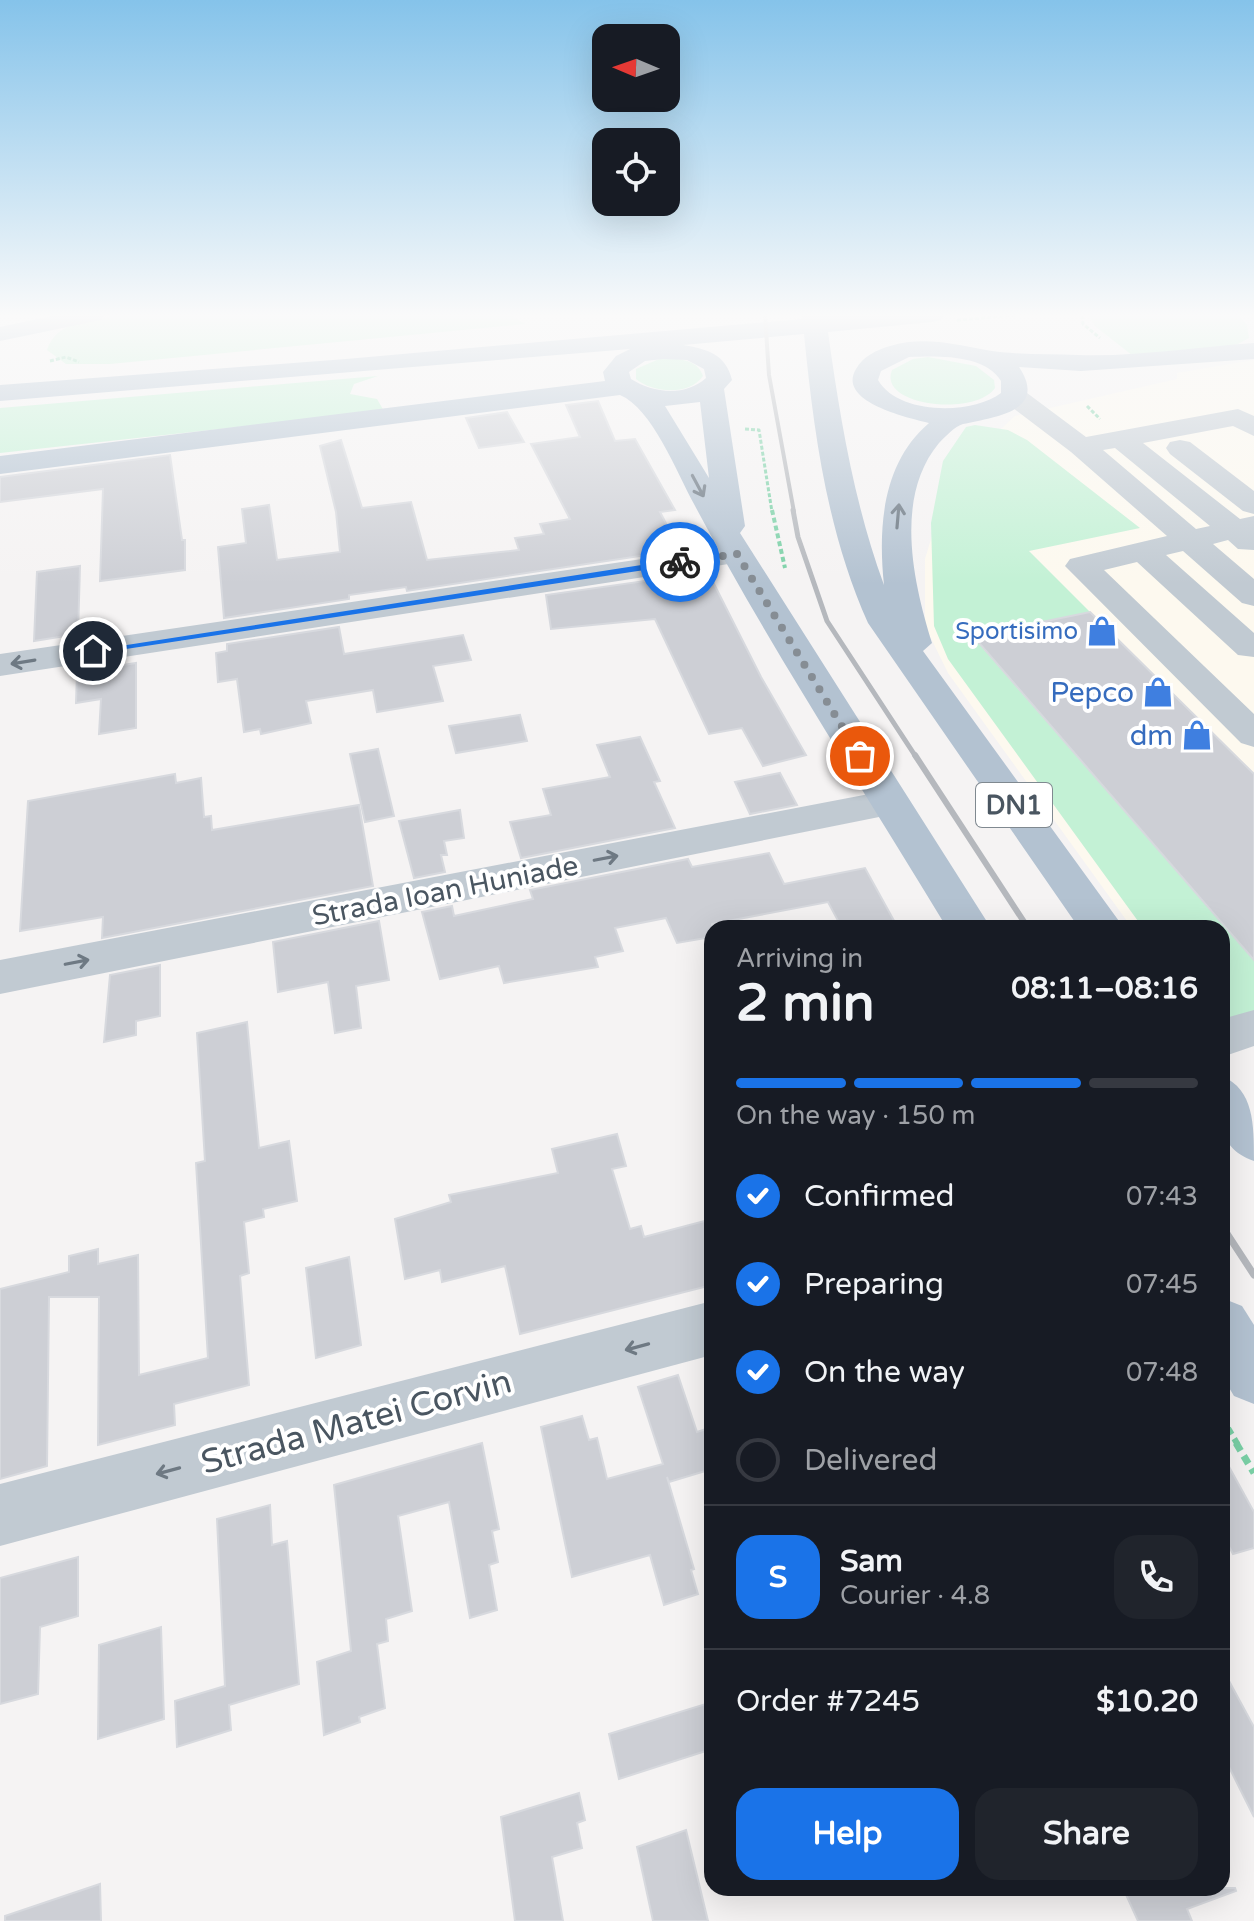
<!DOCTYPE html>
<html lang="en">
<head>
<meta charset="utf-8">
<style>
  body { margin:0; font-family:"Varela Round",sans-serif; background:#20242c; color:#f1f3f6; height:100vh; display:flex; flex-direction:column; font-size:30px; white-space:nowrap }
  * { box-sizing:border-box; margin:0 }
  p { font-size:26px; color:#9ea1a6 }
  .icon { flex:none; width:44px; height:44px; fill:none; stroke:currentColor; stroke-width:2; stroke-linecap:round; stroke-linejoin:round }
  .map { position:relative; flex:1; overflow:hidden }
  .details { position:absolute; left:704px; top:920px; width:526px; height:976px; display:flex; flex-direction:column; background:#171b24; border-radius:24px; box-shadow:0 8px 32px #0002 }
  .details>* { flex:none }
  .needle { width:52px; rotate:272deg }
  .controls { position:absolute; left:592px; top:24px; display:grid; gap:16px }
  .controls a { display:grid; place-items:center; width:88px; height:88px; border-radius:16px; background:#171b24; box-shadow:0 8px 32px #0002; font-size:40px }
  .pin { position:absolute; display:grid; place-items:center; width:68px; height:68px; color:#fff; margin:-34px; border:4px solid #fff; border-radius:50%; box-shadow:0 2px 8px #0007 }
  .courier { position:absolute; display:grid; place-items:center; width:80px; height:80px; margin:-40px; border:6px solid #1a73e8; border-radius:50%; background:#fff; color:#222; box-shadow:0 2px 10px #0007 }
  .summary em { font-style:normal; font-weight:700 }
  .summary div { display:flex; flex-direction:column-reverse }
  .summary { display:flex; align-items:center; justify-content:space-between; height:136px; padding:0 32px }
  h1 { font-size:52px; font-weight:700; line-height:60px }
  .bar { display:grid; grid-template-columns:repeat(4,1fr); gap:12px 8px; align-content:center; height:96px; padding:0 32px }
  .bar i { height:10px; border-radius:6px; background:#363941 }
  .bar .current { background:#1a73e8 }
  .bar p { grid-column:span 4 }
  .line { display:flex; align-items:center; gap:20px; padding:0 32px; border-top:2px solid #363941 }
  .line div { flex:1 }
  .round { display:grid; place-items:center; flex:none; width:84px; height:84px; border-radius:24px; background:#20242c }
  ol { padding:0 32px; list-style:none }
  li { display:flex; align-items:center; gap:24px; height:88px }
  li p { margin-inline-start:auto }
  li .icon { padding:8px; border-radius:50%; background:#1a73e8; color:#fff; stroke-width:4 }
  li:last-child { color:#9ea1a6 }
  li i { width:44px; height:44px; border:4px solid #363941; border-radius:50% }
  .action { display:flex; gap:16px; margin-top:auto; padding:16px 32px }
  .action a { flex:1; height:92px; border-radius:24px; background:#1a73e8; color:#fff; font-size:32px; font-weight:700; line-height:92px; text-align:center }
  .action a+a { background:#20242c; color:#f1f3f6 }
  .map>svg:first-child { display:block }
  .commercial { fill:#fdf9ef }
  .green { fill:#c3f1d5 }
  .building { fill:#cdcfd5; stroke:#d7d9de; stroke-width:2 }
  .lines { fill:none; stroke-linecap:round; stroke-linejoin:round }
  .path-far3 { stroke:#7ad0a6; stroke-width:3; stroke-dasharray:4 2; stroke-linecap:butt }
  .path-far2 { stroke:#7ad0a6; stroke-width:4; stroke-dasharray:5 3; stroke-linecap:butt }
  .path-far1 { stroke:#7ad0a6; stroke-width:6; stroke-dasharray:7 5; stroke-linecap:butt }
  .path { stroke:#7ad0a6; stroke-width:7; stroke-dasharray:9 6; stroke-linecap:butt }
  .minor { fill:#c1cad2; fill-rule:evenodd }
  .major { fill:#b3c2d1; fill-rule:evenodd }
  .rail-far3 { stroke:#b5b8bd; stroke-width:4 }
  .rail-far2 { stroke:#b5b8bd; stroke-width:5 }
  .rail-far1 { stroke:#b5b8bd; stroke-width:6 }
  .rail { stroke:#b5b8bd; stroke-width:7 }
  .oneway { stroke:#64717d }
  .oneway2 { stroke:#6e7983 }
  .route { fill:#1a73e8 }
  .done { stroke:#868d94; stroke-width:8; stroke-dasharray:0 14.4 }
  .labels { text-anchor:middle; stroke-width:8; stroke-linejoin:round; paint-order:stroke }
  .far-shop-label { font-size:24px; fill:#366cbe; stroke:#fff; text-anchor:end }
  .shield { fill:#fff; stroke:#808990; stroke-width:2 }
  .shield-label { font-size:26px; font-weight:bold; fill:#4a5661 }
  .shop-label { font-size:28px; fill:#366cbe; stroke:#fff; text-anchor:end }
  .street-label { font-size:28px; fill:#4a5661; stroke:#fff }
  .near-street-label { font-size:34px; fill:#4a5661; stroke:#fff }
</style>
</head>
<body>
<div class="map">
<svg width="1254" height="1921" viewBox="0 0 1254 1921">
  <rect width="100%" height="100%" fill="#f5f3f3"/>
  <path class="commercial" d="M1254 360V1043L1222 928H1132L948 673 925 626V559L943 499 988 441 1015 416 1177 379V373Z"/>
  <g class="green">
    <path d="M117 315H511L525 324 110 364H66L47 350C57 320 89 322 117 315Z"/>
    <path d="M1088 315H1238L1247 325 1249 338 1238 344 1142 363 1095 326Z"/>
    <path d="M928 357 976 366 994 380 995 388C975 417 877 406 892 370L913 359Z"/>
    <path d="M659 359C676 358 697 358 703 376 689 396 653 393 636 379V369Z"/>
    <path d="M378 376 354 384 350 394 377 399 384 411 0 453V408Z"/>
    <path d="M975 425 1008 430 1027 440 1140 528 1029 551 1090 612 973 637 1254 960V1015L1222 1024V928H1143L948 659 934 626 931 523 943 461 966 427Z"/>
  </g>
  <g class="building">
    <path d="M598 401 615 441 635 439 675 510 660 512 680 550 407 591 406 587 349 595V599L224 618 218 547 246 543 242 509 269 505 277 560 340 552 336 512 320 446 341 440 362 508 411 502 427 560 519 550 515 538 544 534 540 524 570 519 531 444 580 437 566 405Z"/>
    <path d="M507 412 524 442 479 448 466 418Z"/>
    <path d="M170 455 182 540H185V570L100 581 103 489 0 502V477Z"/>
    <path d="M80 566 78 634 34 641 37 572Z"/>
    <path d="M708 572 761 677 806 755 763 766 742 728 709 734 655 619 551 629 546 595Z"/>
    <path d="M1090 612 1254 774V960L973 636Z"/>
    <path d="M339 627 344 654 463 635 471 660 433 666 443 701 377 712 373 690 306 701 311 723 261 734 260 729 244 732 237 679 218 682 216 653 227 651V644Z"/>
    <path d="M136 663V728L99 734 101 699 76 703 77 672Z"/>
    <path d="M520 715 527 741 456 753 449 726Z"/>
    <path d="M640 737 660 781 654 782 675 828 521 858 510 822 551 815 543 789 610 777 597 745Z"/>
    <path d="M378 749 394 816 365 822 350 754Z"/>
    <path d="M780 773 797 805 750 814 735 782Z"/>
    <path d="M175 774 176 783 201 778 204 817 211 816 212 830 359 805 373 886 102 938 103 917 20 931 28 801Z"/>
    <path d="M460 810 464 838 444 841 447 855H441L445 872 414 878 399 821Z"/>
    <path d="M769 853 784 884 865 868 898 928H842L828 902 712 924V937L677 943 666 918 615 928 623 951 595 957 598 967 504 983 499 966 440 979 422 912 452 906 454 916 533 899 530 890 688 859 692 867Z"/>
    <path d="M379 921 389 980 356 986 361 1028 335 1033 328 982 278 992 273 942Z"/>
    <path d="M160 965V1016L136 1021V1035L104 1042 110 975Z"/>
    <path d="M247 1022 259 1148 289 1141 297 1201 263 1209 264 1217 244 1222 249 1273 240 1276 249 1385 174 1404 175 1425 98 1445 99 1297H49L47 1466 0 1479V1289L69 1272V1256L98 1249V1264L138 1255 139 1375 208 1358 196 1163 205 1161 197 1033Z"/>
    <path d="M617 1134 626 1166 612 1169 630 1229 641 1226 644 1237 712 1219V1285L520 1334 505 1266 442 1282 440 1270 405 1279 395 1219 451 1202 449 1195 558 1173 552 1149Z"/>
    <path d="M349 1257 361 1345 316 1358 306 1268Z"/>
    <path d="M678 1375 697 1432 712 1427V1469L669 1482 667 1477 694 1569 691 1570 698 1594 664 1605 650 1555 572 1577 541 1427 582 1416 589 1440 597 1438 607 1479 663 1464 638 1387Z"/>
    <path d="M482 1443 499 1529 492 1531 498 1562 489 1565 497 1610 470 1618 449 1502 398 1516 412 1611 386 1619 388 1641 377 1644 385 1708 359 1717 360 1722 324 1735 317 1662 351 1651 334 1485Z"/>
    <path d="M1222 1454 1254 1512V1548L1233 1554 1222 1533Z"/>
    <path d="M270 1505 272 1545 287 1541 299 1684 229 1705 231 1730 177 1747 175 1701 225 1686 217 1519Z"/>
    <path d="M78 1557V1616L40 1627 38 1694 0 1704V1578Z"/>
    <path d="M161 1627 164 1719 98 1739 99 1645Z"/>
    <path d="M1222 1668 1254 1727V1817L1222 1753Z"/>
    <path d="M712 1702V1749L619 1779 609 1734Z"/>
    <path d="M579 1793 585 1820 577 1823 582 1848 552 1857 563 1921H515L501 1817Z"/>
    <path d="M686 1830 708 1921H653L637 1847Z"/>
    <path d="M100 1884 101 1921H5V1916Z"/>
    <path d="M1123 1888H1235L1236 1891 1187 1909 1192 1921H1138Z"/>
  </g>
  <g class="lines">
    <g class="path-far3">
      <path d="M1082 315 1083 324 1100 338"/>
      <path d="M957 320 1016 315"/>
      <path d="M50 361 66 357 79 362"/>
      <path d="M1087 406 1100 419"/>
      <path d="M745 429 759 430 772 512"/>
    </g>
    <path class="path-far2" d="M772 510 785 568"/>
    <path class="path-far1" d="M1222 1418 1238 1445"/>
    <path class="path" d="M1236 1443 1254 1473"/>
    <g class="minor">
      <path d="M1014 388 1023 390 1086 437 1238 409 1254 416V436L1233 426 1143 443 1240 519 1254 516V550L1238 549 1228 540 1213 544 1254 579V606L1242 603 1183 551 1166 555 1254 633V657L1238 655 1137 562 1104 570 1254 714V747L1241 743 1065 566 1070 559 1167 536 1071 452 1005 402 1001 396 1005 390ZM1115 448 1210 526 1196 529 1103 450Z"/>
      <path d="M1180 440 1190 442 1254 491V514L1243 511 1170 454 1166 448 1170 442Z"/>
      <path d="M737 545 748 547 753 554 748 561 0 676V654Z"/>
      <path d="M890 790 904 794 910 803 904 812 0 994V960Z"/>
      <path d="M1254 1010V1046L1222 1057V1019Z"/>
      <path d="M712 1301V1355L0 1546V1484Z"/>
    </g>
    <g class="major">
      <path d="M56 315H104L101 320 0 341V327Z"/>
      <path d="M802 315H944L941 320 932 322 828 332C840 418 854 503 884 585 878 528 882 463 929 423 909 418 836 402 856 369 863 356 877 350 890 346 923 336 954 344 986 350 1015 355 1048 354 1078 355 1136 357 1196 347 1254 343V359L1081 371 1019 367C1049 412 993 417 963 424 955 426 945 437 939 443 894 497 913 582 932 643L923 651 1124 928H1079L868 623C827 531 814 434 804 334L683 345C707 349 726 354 732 380L724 389 745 526 740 533 991 928H947C862 787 771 649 694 504 677 473 652 408 620 395L0 474V456L605 381 603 372 616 356 630 349 0 401V385L346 359 802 319ZM909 357C937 356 985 354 1001 381V393C972 415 898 415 878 380L881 371ZM663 359 687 360 704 369 706 378C685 397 653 393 631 379L629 372 645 361ZM700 402 709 478 665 406Z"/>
      <path d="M1222 1076C1254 1090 1254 1124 1254 1161 1212 1146 1222 1113 1222 1076Z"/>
      <path d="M1222 1298 1242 1306 1254 1325V1404L1234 1396 1222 1376Z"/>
    </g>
    <path class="rail-far3" d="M765 315 769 375 794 512"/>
    <path class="rail-far2" d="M793 510 798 537 827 621 916 757"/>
    <path class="rail-far1" d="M915 755 1028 928"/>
    <path class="rail" d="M1222 1226 1254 1275"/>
  </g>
  <defs><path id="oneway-shaft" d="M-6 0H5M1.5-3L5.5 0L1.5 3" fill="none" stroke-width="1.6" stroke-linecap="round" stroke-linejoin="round" transform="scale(2)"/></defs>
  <g class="oneway">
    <use href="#oneway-shaft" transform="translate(698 486) rotate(62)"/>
    <use href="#oneway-shaft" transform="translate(898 516) rotate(-85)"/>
  </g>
  <g class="oneway2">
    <use href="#oneway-shaft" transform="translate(23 662) rotate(171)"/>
    <use href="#oneway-shaft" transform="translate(606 858) rotate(-11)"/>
    <use href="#oneway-shaft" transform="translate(77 962) rotate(-11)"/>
    <use href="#oneway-shaft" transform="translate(637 1347) rotate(165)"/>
    <use href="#oneway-shaft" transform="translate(168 1471) rotate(165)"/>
  </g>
  <linearGradient id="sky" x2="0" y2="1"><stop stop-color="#85c3ea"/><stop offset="0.54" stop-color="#fafafa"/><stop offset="1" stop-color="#fafafa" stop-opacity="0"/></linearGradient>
  <rect width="1254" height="584" fill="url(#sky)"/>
  <path class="route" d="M680 559 684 564 93 654 88 651Z"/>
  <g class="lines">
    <path class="done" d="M680 562 737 554 860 756"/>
  </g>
  <defs>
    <g id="shop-bare" transform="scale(2.4)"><path d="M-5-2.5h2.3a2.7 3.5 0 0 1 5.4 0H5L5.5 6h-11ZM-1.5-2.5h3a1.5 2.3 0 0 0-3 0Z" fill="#3f7fe0" stroke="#fff" stroke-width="2.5" paint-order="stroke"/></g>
  </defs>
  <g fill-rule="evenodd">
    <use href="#shop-bare" x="1102" y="631"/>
    <use href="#shop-bare" x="1158" y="692"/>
    <use href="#shop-bare" x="1197" y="735"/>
  </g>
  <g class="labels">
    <g class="far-shop-label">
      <text x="1078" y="639">Sportisimo</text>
    </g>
    <rect class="shield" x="976" y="783" width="76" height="44" rx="6"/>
    <g class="shield-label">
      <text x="1014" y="814">DN1</text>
    </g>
    <g class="shop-label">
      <text x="1134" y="702">Pepco</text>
      <text x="1173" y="745">dm</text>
    </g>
    <g class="street-label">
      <text transform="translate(445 890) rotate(-11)" y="10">Strada Ioan Huniade</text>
    </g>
    <g class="near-street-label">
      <text transform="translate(356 1421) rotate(-15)" y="12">Strada Matei Corvin</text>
    </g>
  </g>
</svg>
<div class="controls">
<a><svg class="needle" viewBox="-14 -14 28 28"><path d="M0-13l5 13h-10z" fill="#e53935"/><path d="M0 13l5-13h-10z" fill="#9ea1a6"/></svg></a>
<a><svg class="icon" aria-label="locate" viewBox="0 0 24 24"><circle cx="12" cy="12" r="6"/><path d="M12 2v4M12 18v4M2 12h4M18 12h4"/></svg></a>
</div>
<div class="pin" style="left:860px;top:756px;background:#ea580c"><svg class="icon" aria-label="bag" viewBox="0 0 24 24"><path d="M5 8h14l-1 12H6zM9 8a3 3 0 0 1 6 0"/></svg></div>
<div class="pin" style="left:93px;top:651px;background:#1f2937"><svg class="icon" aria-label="home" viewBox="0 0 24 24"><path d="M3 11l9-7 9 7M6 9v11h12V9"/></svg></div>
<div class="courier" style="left:680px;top:562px"><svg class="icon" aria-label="bike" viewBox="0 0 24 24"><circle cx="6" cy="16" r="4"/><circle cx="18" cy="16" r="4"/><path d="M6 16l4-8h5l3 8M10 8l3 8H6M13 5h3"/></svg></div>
<section class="details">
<div class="summary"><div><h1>2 min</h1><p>Arriving in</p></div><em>08:11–08:16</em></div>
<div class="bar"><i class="current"></i><i class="current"></i><i class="current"></i><i></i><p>On the way · 150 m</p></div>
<ol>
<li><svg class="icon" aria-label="check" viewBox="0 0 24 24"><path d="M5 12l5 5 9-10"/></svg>Confirmed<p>07:43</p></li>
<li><svg class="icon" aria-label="check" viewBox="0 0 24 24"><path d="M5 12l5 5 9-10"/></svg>Preparing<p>07:45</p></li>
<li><svg class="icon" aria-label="check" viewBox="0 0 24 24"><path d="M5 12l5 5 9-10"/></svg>On the way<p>07:48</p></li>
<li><i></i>Delivered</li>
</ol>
<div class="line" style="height:144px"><b class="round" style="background:#1a73e8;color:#fff">S</b><div><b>Sam</b><p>Courier · 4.8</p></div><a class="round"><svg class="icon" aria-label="phone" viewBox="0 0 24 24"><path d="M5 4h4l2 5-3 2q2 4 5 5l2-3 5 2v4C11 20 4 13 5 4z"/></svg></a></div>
<div class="line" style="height:104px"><div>Order #7245</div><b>$10.20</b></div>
<div class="action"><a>Help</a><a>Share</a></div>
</section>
</div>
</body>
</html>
